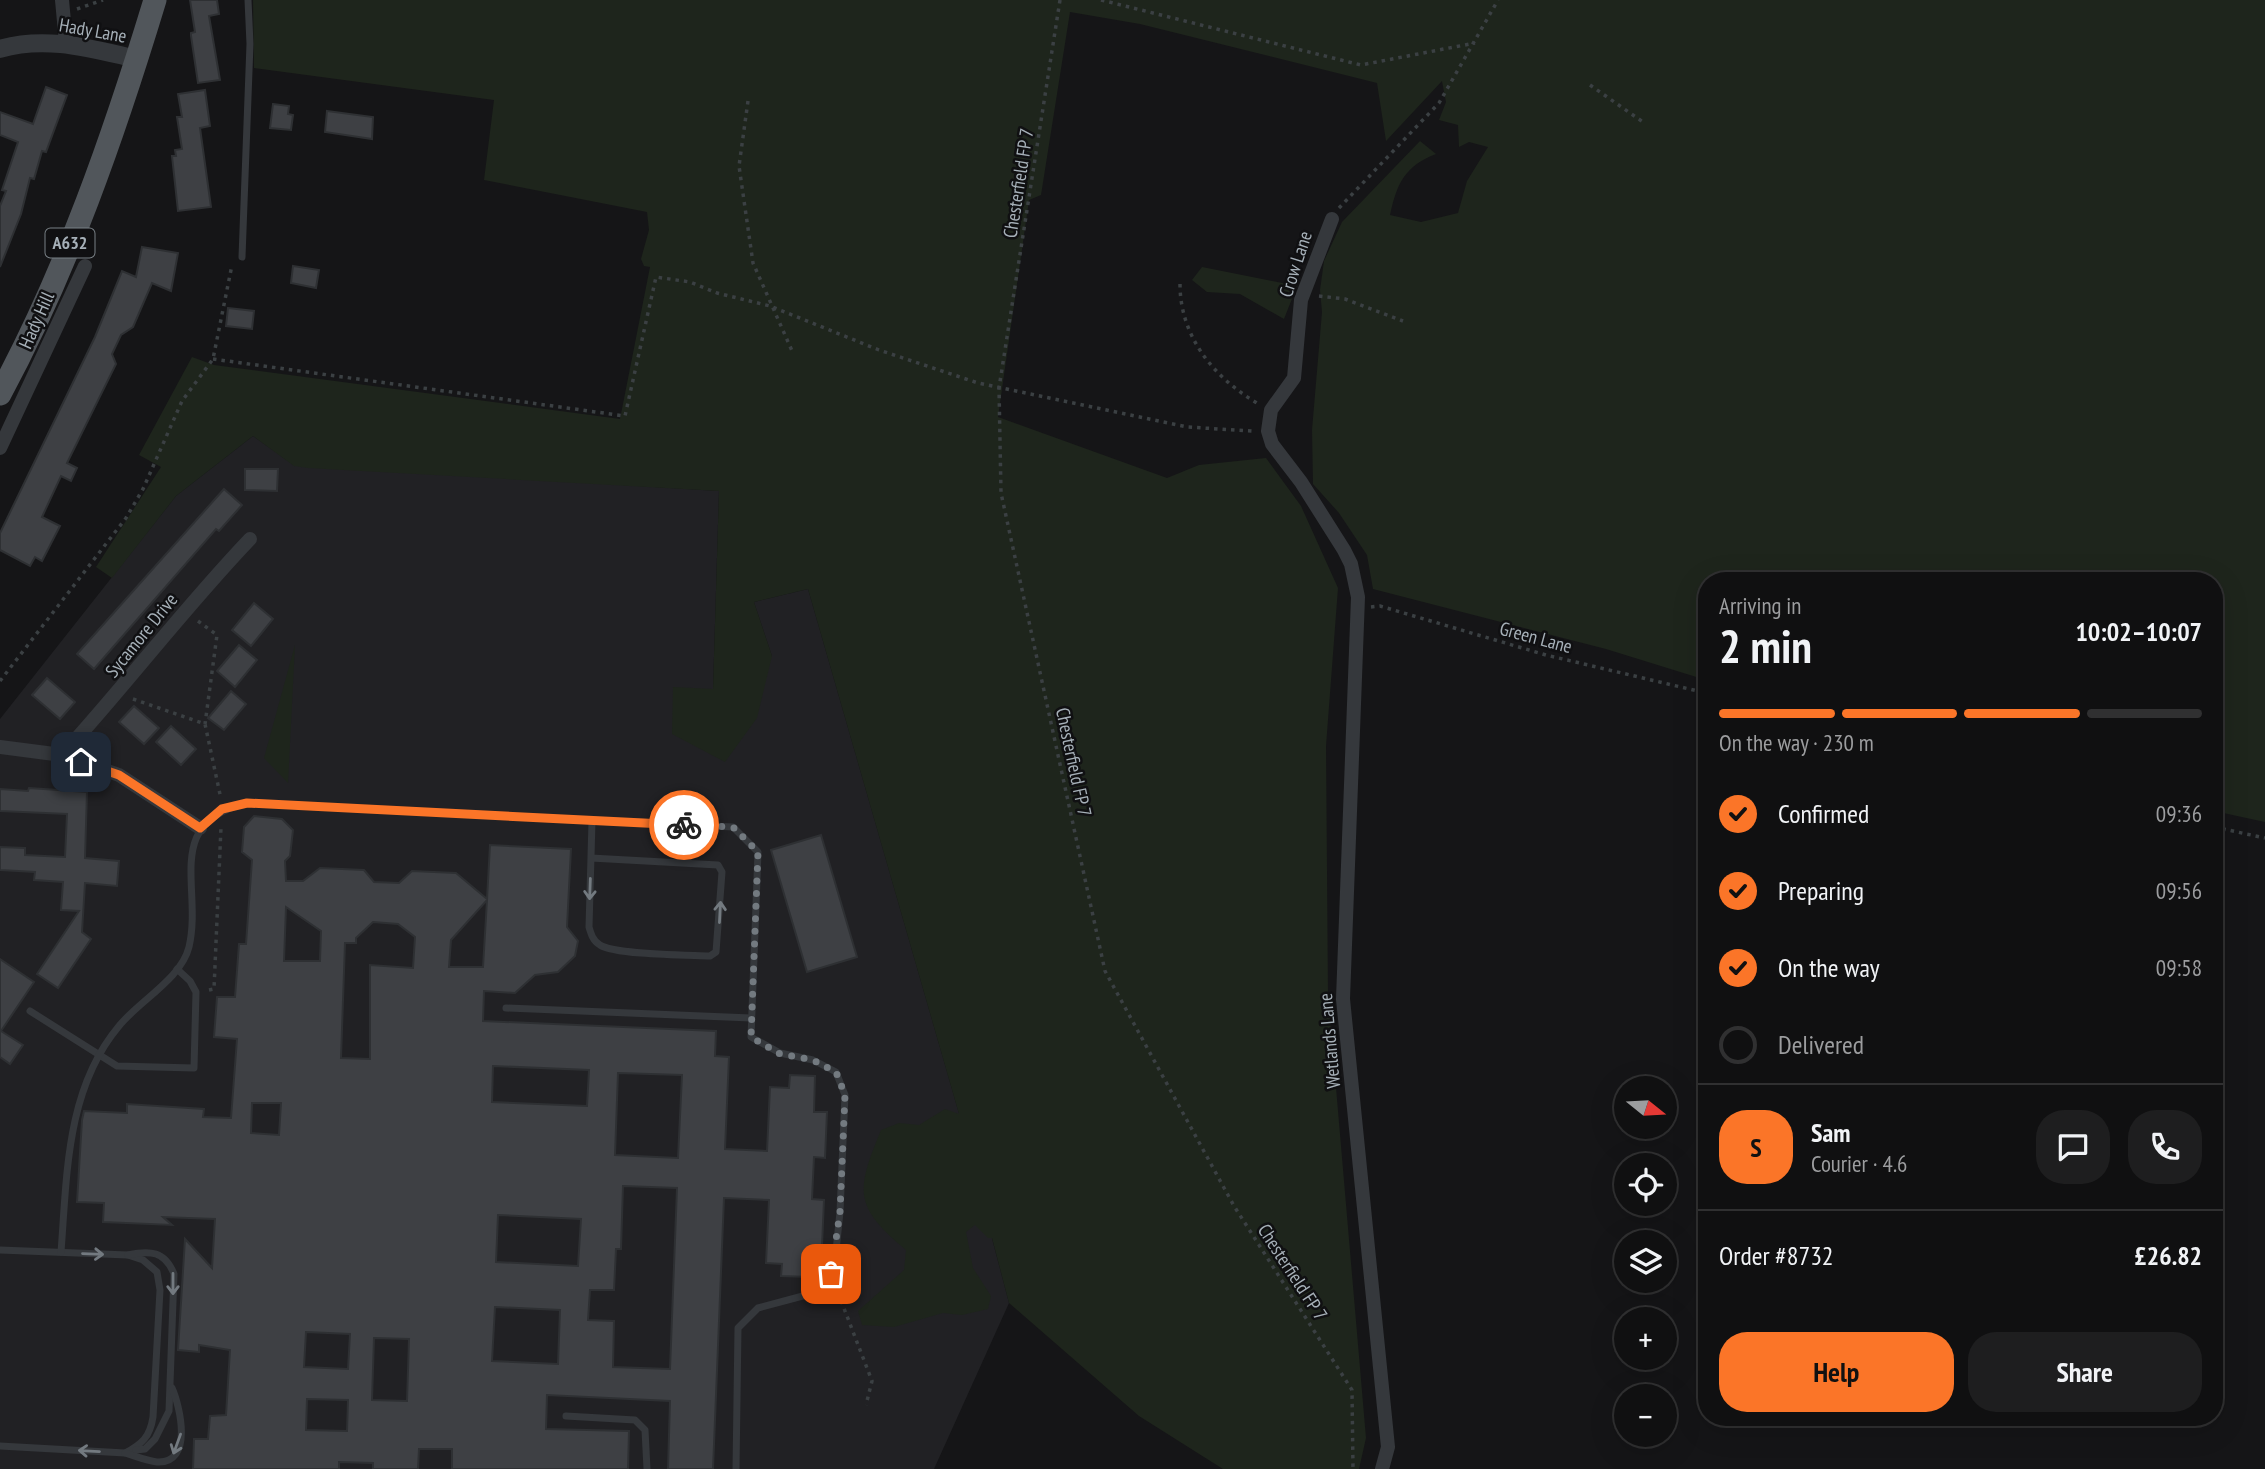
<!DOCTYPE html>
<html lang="en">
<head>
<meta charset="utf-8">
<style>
  body { margin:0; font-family:"PT Sans Narrow",sans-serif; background:#1e1e1f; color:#f1f3f6; height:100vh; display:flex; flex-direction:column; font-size:26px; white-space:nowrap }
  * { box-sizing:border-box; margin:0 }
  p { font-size:23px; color:#9c9d9f }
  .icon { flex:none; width:38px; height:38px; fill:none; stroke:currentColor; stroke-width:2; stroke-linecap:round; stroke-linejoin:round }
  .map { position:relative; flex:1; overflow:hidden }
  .panel { position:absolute; left:1698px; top:572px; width:525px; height:854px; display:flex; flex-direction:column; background:#101011; border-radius:28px; box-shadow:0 7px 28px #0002,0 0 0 2px #303031 }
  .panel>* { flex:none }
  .needle { width:46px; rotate:108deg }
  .tools { position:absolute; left:1614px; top:1076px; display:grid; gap:14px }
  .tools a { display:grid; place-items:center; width:63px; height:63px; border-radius:50%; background:#101011; box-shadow:0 7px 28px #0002,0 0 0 2px #303031; font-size:35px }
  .pin { position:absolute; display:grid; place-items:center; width:60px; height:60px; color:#fff; margin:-30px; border-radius:14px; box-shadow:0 4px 10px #0006 }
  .courier { position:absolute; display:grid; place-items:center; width:70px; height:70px; margin:-35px; border:5px solid #fb7528; border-radius:50%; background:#fff; color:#222; box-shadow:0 2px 9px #0007 }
  .head em { font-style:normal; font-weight:700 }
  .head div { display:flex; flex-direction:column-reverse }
  .head { display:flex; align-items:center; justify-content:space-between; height:119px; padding:0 21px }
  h1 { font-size:46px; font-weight:700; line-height:52px }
  .bar { display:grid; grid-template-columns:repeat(4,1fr); gap:10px 7px; align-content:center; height:84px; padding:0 21px }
  .bar i { height:9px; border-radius:5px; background:#303031 }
  .bar .current { background:#fb7528 }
  .bar p { grid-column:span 4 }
  .line { display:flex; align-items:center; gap:18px; padding:0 21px; border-top:2px solid #303031 }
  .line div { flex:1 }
  .round { display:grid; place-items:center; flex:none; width:74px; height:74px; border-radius:28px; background:#1e1e1f }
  ol { padding:0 21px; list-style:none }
  li { display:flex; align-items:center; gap:21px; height:77px }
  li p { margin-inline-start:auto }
  li .icon { padding:7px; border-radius:50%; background:#fb7528; color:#111; stroke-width:4 }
  li:last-child { color:#9c9d9f }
  li i { width:38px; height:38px; border:4px solid #303031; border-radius:50% }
  .primary-button { display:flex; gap:14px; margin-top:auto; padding:14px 21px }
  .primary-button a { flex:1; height:80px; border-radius:28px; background:#fb7528; color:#111; font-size:28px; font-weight:700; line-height:80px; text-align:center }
  .primary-button a+a { background:#1e1e1f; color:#f1f3f6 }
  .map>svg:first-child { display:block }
  .built { fill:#212124 }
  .green { fill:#1e251c }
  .building { fill:#3e4044; stroke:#2e3033; stroke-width:2; fill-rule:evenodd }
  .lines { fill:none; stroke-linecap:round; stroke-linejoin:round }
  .path { stroke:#3b4043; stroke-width:3.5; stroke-dasharray:3.5 5; stroke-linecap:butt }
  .service { stroke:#35383c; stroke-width:7 }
  .minor { stroke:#35383c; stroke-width:14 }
  .tertiary { stroke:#35383c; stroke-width:18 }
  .primary { stroke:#51565b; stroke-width:23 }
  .oneway { stroke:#737a80 }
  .done { stroke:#737a80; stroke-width:7; stroke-dasharray:0 12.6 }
  .route { stroke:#fb7528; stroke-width:9 }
  .labels { text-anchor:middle; stroke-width:5; stroke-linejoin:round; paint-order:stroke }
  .shield { fill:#101012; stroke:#798086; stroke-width:2 }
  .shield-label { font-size:18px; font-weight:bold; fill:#a6b0b8 }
  .street-label { font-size:19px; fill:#a6b0b8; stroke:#101012 }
</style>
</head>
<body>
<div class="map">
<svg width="2265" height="1469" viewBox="0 0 2265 1469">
  <rect width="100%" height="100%" fill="#151517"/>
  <path class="built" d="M253 436 294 465 719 491 713 690 672 734 772 656 754 602 808 589 960 1117 1009 1303 934 1469H0V719L176 496Z"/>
  <g class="green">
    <path d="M253 0H2265V822L2214 811V581H1706V680L1606 649 1373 589 1367 555 1339 513 1313 484 1312 430 1322 312 1320 290 1324 261 1342 222 1420 141 1436 154C1405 166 1397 183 1390 215L1421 222 1458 213 1467 181 1488 147 1469 142 1459 147 1458 125 1439 120 1446 102 1442 81 1386 141 1377 83 1140 24 1070 12 1041 195 1029 200 998 417 1167 478 1199 465 1266 458 1301 506 1338 588 1326 746 1328 994 1366 1438 1359 1469H1223L1139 1416 1009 1303 992 1238H988L975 1225 966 1232 973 1268 991 1296 988 1309 962 1315 943 1313 894 1327 862 1325 858 1311 904 1270 906 1250C853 1206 856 1191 881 1130L899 1123 919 1125 945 1109 959 1114 808 589 754 602 772 656 757 718 725 762 672 734 673 687 713 689 719 491 308 468 294 466 253 436 176 496 112 578 96 567 161 467 139 455 192 357 214 365 620 419 650 267 644 266 641 259 649 230 647 212 484 180 494 100 254 68Z"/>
    <path d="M1202 267 1297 286 1284 319 1240 294 1207 292 1192 280Z"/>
    <path d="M295 645 288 783 264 758Z"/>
  </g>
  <g class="building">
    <path d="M190 0H217L219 14 209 16 220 80 198 83 191 36V33L195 32Z"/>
    <path d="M46 87 67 95 46 152 42 151 34 179 30 178 21 214 0 267V206L6 191 2 190 18 142 0 135V112L33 124Z"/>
    <path d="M205 90 210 126 200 128 211 207 178 211 172 156H176L175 150 182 149 177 117H182L178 94Z"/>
    <path d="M273 104 289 106 288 114 293 115 291 130 270 128Z"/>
    <path d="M327 111 373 117 372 139 325 132Z"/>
    <path d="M142 247 178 253 171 291 152 283 133 327 121 335 112 354 116 364 67 463 77 468 71 481 61 476 42 517 60 526 42 561 35 557 30 566 0 550V533L95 337 122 271 136 277Z"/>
    <path d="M293 266 319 270 316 288 291 283Z"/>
    <path d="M228 308 254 311 252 329 226 326Z"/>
    <path d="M245 469H278L277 491 245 490Z"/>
    <path d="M224 489 242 505 219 531 216 529 94 669 77 654Z"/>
    <path d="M254 603 273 619 251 646 232 630Z"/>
    <path d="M239 645 257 660 235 687 217 671Z"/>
    <path d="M47 678 75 702 60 719 32 695Z"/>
    <path d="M231 691 246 704 224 730 208 718Z"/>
    <path d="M134 706 159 728 144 744 119 722Z"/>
    <path d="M171 726 196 749 181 765 156 742Z"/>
    <path d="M29 788 87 792 85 858 119 861 117 886 85 883 82 932 91 939 58 988 37 974 79 911 61 910 63 882 34 880 35 872 0 870V847L25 848V855L65 857 67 814 0 811V789L28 791Z"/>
    <path d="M254 816 282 819 293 830 290 856 285 861 286 881H303L320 868 364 870 374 882 399 883 412 871 456 873 487 899 490 845 571 849 567 927 578 941 575 956 558 972 535 975 515 993 484 991 483 1021 716 1031 715 1056 729 1057 725 1149 767 1151 770 1087 789 1088 790 1075 815 1076 814 1112H827L825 1158 814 1157 812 1199 824 1200 822 1246H812L810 1277 781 1276 782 1264 766 1263 769 1200 724 1198 713 1469H668L670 1401 547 1395 546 1429 629 1431 628 1469H452V1449H419L418 1469H373V1463L339 1462V1469H193L194 1439H208L210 1416 226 1415 230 1350 199 1345V1352L178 1350 185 1239 212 1268 215 1219 163 1217 172 1225 103 1222 104 1203 77 1202 82 1120 84 1111 127 1113V1104L204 1109 203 1117 231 1118 237 1039 214 1037 217 997H235L239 944H246L252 860 242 852 244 827ZM487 900 483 967H449L451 940ZM286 907 321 931 320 961H284ZM373 922 398 924 415 937 413 968 370 965V1059L341 1058 345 943H356V938ZM493 1066 589 1070 587 1106 492 1102ZM618 1073 682 1075 678 1158 615 1155ZM252 1103H281L279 1135 251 1133ZM623 1186 677 1188 670 1369 613 1367 614 1321 588 1320 590 1290H614L616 1249H621ZM498 1215 581 1219 578 1266 496 1262ZM495 1307 560 1310 558 1364 492 1361ZM306 1332 350 1334 348 1369 304 1367ZM374 1338 409 1339 407 1401 372 1400ZM307 1399 348 1400 347 1431 306 1430Z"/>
    <path d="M821 835 857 957 807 972 771 850Z"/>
    <path d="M0 959 34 982 1 1031 23 1045 10 1064 0 1057Z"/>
  </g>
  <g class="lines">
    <g class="path">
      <path d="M1060 0 999 388 1001 493 1105 971 1234 1206 1352 1390 1353 1469"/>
      <path d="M1101 0 1361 65 1475 43"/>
      <path d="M77 9 103 0"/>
      <path d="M1590 85 1643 122"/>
      <path d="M748 101 739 166 753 263 793 353"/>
      <path d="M1339 208 1439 103 1498 0"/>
      <path d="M1180 284C1180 336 1213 377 1257 403"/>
      <path d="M1319 296 1345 299 1403 321"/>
      <path d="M213 359 625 416 656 277 690 282 717 293 770 306 879 350 978 383 1187 427 1252 431"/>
      <path d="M1371 607 1380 606 1546 655 1706 693"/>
      <path d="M198 621 217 635 205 724"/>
      <path d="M0 681 126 518 143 489 182 401 213 359 232 265"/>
      <path d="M133 699 205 724 221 799"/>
      <path d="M2214 827 2265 838"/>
      <path d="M209 990 214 989 221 827"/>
      <path d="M835 1285 872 1381 866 1405"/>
    </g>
    <g class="service">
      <path d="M242 257 250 44 248 0"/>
      <path d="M591 858 718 865 722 872 716 952 710 956C689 955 615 955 600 945 593 941 591 934 589 927L592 821"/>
      <path d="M506 1008 751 1018"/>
      <path d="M30 1011 117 1066 194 1068 196 992 190 981 177 969"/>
      <path d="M0 1250 128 1255 143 1260 157 1272 160 1290 153 1417C150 1437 142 1444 125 1453L0 1446"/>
      <path d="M61 1252C67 1175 66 1089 119 1026 139 1001 181 979 189 947 203 887 162 823 247 803L733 827 758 852 751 1037 780 1053 813 1060 836 1072 845 1095 840 1212 834 1270 814 1293 758 1308 738 1328 736 1469"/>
      <path d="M128 1255C150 1250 165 1251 174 1274L169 1411 155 1439 145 1449 136 1450"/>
      <path d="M566 1416 635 1420 645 1430 647 1469"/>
      <path d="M125 1453C135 1456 147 1461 157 1462 194 1464 180 1406 172 1388"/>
    </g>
    <g class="minor">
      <path d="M62 0 66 43"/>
      <path d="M1332 219 1301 300 1294 378 1271 410 1268 431 1272 444 1301 482 1344 550 1351 564 1358 597 1343 999 1388 1447 1382 1469"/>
      <path d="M0 448 85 266"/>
      <path d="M0 747 62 755 119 775 200 828"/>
      <path d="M62 755C126 685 184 608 250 539"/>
    </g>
    <path class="tertiary" d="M0 49C46 35 92 49 137 59"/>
    <path class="primary" d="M0 394C67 270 114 135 155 0"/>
  </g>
  <defs><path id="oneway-shaft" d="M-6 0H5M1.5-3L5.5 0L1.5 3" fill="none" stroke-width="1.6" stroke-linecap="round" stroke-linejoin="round" transform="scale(1.75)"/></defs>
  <g class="oneway">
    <use href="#oneway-shaft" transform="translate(590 889) rotate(92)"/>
    <use href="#oneway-shaft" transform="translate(720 912) rotate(-87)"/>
    <use href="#oneway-shaft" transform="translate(93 1254) rotate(2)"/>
    <use href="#oneway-shaft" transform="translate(173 1284) rotate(90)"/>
    <use href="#oneway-shaft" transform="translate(177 1444) rotate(110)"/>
    <use href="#oneway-shaft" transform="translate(89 1451) rotate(-177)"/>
  </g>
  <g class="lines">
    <path class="done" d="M684 825 733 827 758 852 751 1037 780 1054 813 1060 836 1072 845 1095 840 1212 831 1274"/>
    <path class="route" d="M81 762 119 775 200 828 222 809 247 803 684 825"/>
  </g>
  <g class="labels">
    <rect class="shield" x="45.5" y="228.5" width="49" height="29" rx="5"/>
    <g class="shield-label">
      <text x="70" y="249">A632</text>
    </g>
    <g class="street-label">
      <text transform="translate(93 30) rotate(10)" y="7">Hady Lane</text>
      <text transform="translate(1018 183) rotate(-81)" y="7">Chesterfield FP 7</text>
      <text transform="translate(1295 264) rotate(-72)" y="7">Crow Lane</text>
      <text transform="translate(36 320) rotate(-66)" y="7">Hady Hill</text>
      <text transform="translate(141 635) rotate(-51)" y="7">Sycamore Drive</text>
      <text transform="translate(1536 637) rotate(15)" y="7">Green Lane</text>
      <text transform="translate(1074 762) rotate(78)" y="7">Chesterfield FP 7</text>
      <text transform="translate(1329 1041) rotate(-95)" y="7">Wetlands Lane</text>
      <text transform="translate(1293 1272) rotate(57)" y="7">Chesterfield FP 7</text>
    </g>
  </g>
</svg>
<div class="tools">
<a><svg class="needle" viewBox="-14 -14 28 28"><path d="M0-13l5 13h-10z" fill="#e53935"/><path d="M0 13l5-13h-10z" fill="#9c9d9f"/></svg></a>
<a><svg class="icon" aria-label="locate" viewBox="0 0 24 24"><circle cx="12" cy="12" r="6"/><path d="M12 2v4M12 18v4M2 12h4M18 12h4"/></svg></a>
<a><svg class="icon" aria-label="layers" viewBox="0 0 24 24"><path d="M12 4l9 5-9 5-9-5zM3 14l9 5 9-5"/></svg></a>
<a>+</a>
<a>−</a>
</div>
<div class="pin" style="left:831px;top:1274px;background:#ea580c"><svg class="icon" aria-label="bag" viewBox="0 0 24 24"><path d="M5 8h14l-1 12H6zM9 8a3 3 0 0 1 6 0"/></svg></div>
<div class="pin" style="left:81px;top:762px;background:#1f2937"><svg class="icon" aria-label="home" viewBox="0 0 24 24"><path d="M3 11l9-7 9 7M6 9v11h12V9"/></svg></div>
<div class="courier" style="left:684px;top:825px"><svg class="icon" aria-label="bike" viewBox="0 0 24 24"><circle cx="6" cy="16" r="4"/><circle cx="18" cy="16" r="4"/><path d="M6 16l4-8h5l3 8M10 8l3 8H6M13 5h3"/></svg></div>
<section class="panel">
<div class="head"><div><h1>2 min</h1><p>Arriving in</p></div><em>10:02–10:07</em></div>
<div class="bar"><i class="current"></i><i class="current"></i><i class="current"></i><i></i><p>On the way · 230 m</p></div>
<ol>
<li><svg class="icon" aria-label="check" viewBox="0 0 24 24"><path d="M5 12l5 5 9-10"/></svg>Confirmed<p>09:36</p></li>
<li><svg class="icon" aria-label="check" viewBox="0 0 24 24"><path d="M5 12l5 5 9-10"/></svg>Preparing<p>09:56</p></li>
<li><svg class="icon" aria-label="check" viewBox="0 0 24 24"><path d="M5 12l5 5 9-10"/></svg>On the way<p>09:58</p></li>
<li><i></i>Delivered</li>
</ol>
<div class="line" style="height:126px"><b class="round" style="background:#fb7528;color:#111">S</b><div><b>Sam</b><p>Courier · 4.6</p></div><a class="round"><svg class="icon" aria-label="chat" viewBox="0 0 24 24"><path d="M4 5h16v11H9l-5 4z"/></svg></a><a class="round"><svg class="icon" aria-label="phone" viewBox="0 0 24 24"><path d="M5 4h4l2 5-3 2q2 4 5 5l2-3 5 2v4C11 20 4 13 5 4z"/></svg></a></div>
<div class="line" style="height:91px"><div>Order #8732</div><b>£26.82</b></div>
<div class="primary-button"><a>Help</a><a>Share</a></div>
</section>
</div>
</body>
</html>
